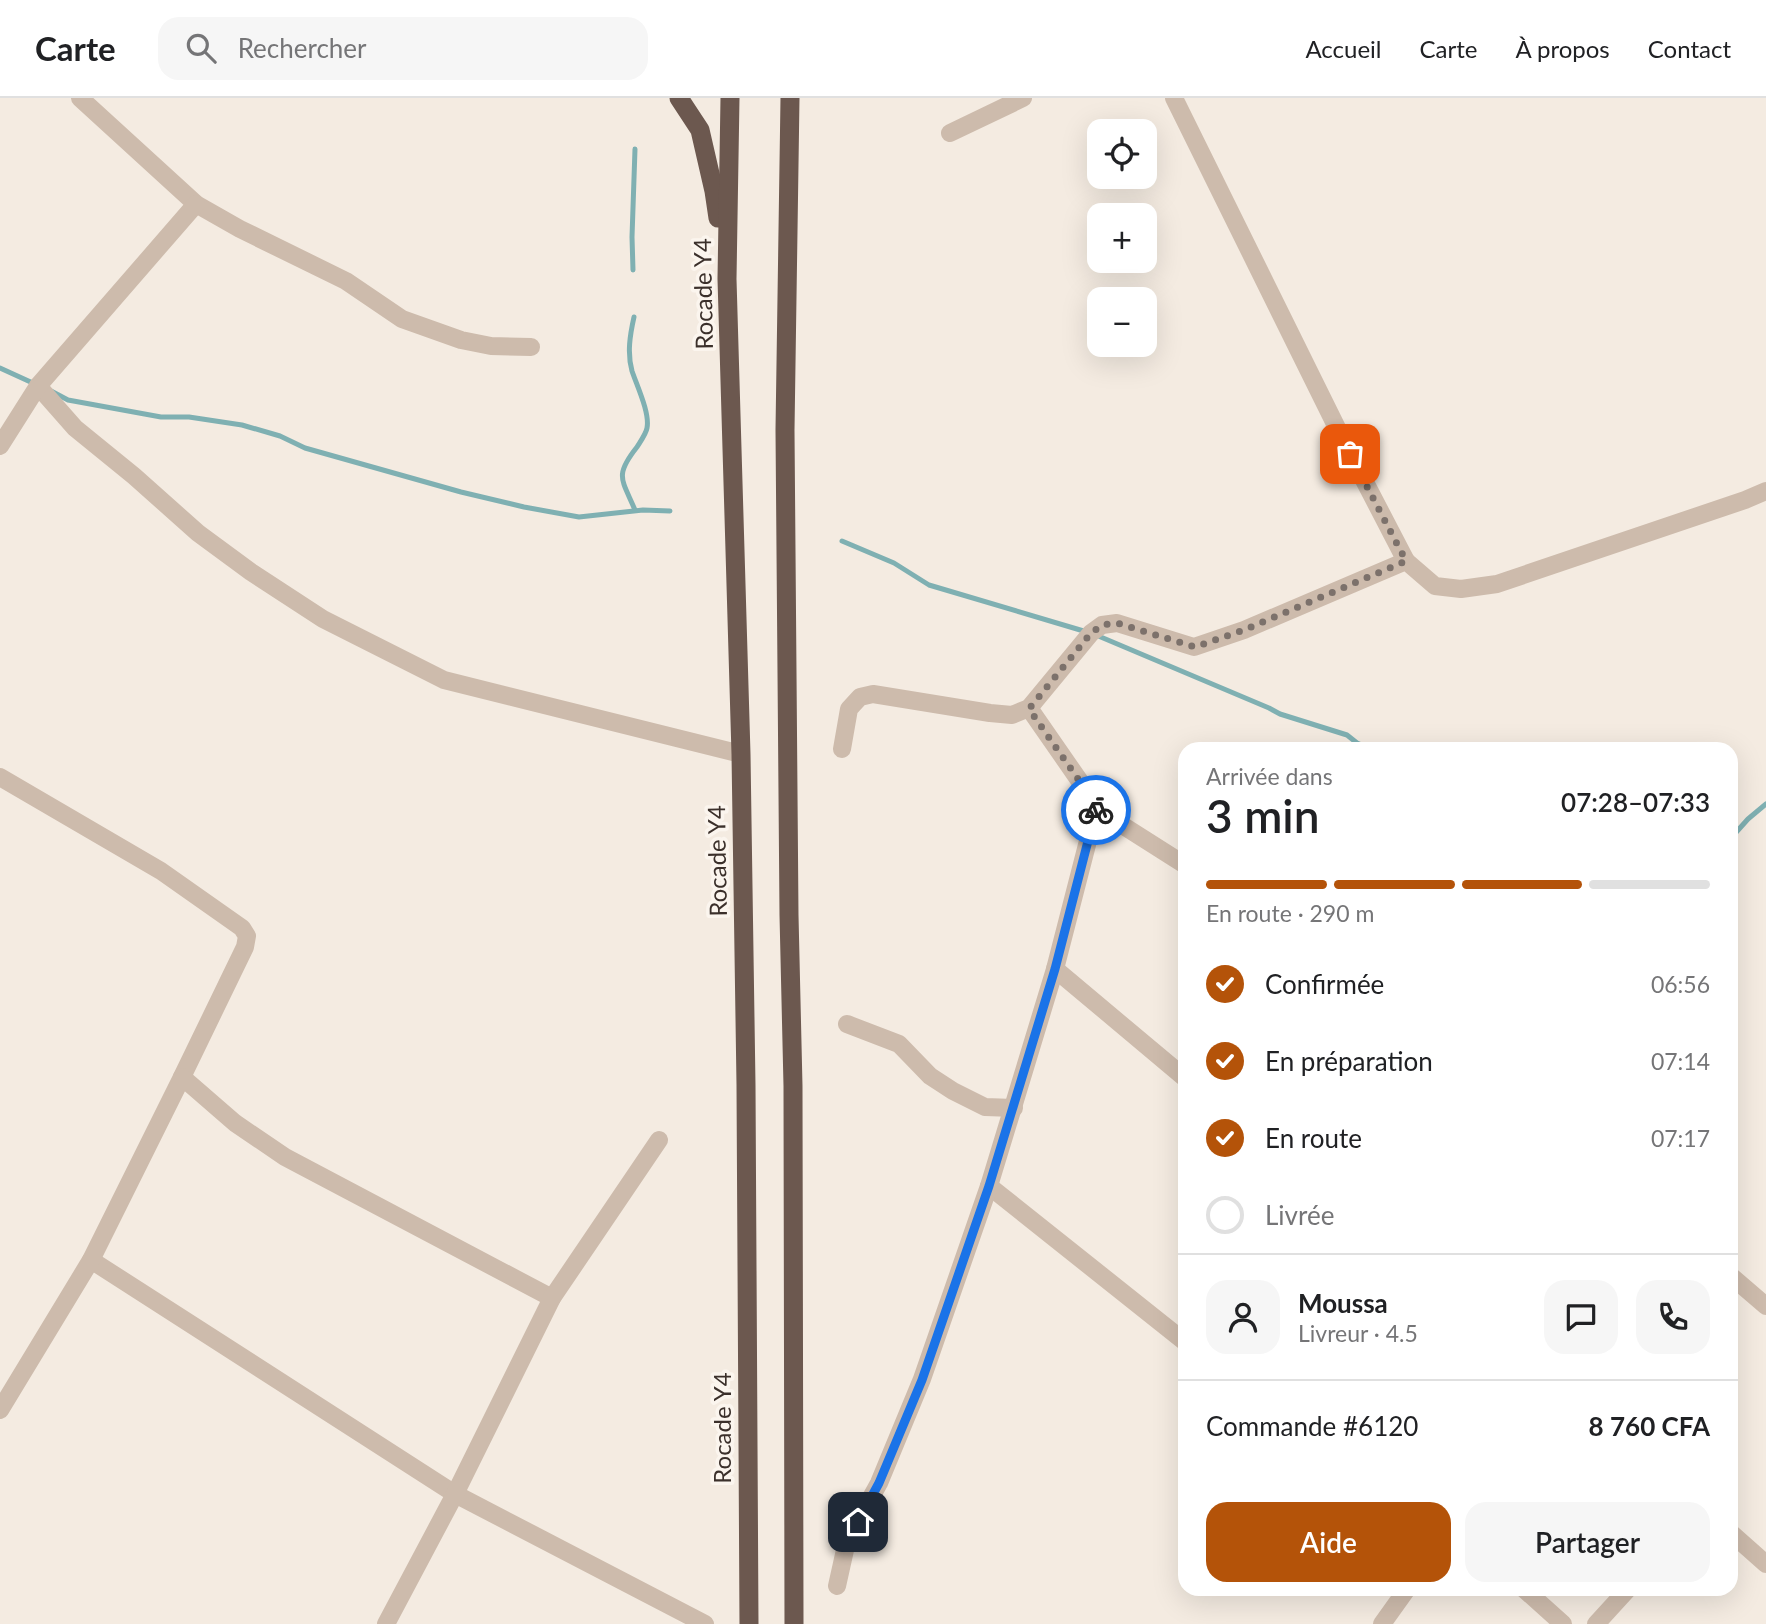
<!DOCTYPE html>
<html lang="fr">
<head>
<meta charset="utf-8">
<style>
  body { margin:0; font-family:Lato,sans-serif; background:#f6f6f6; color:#202124; height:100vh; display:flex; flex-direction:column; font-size:26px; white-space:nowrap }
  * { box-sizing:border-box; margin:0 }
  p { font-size:23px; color:#757577 }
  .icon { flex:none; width:38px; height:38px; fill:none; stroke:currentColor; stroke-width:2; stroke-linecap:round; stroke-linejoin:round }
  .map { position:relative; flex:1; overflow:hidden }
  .drawer { position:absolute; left:1178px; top:644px; width:560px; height:854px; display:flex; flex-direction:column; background:#fff; border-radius:21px; box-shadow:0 7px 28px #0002 }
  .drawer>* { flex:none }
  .buttons { position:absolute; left:1087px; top:21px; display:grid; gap:14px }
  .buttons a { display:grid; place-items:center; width:70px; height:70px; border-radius:14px; background:#fff; box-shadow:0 7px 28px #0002; font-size:35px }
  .pin { position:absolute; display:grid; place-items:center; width:60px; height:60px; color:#fff; margin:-30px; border-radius:14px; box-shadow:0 4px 10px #0006 }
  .courier { position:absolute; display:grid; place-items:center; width:70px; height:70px; margin:-35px; border:5px solid #1a73e8; border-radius:50%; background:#fff; color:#222; box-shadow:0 2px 9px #0007 }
  .summary em { font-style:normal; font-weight:600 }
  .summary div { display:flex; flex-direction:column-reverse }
  .summary { display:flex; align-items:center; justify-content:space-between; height:119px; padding:0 28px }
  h1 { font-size:46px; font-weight:600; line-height:52px }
  .bar { display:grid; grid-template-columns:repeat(4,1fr); gap:10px 7px; align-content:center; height:84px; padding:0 28px }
  .bar i { height:9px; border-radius:5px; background:#e0e0e0 }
  .bar .on { background:#b45309 }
  .bar p { grid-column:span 4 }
  .line { display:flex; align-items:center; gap:18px; padding:0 28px; border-top:2px solid #e0e0e0 }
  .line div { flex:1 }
  .round { display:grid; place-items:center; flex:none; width:74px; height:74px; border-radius:21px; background:#f6f6f6 }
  ol { padding:0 28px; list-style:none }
  li { display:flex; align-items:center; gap:21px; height:77px }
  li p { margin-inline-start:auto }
  li .icon { padding:7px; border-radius:50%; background:#b45309; color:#fff; stroke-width:4 }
  li:last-child { color:#757577 }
  li i { width:38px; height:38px; border:4px solid #e0e0e0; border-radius:50% }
  .button { display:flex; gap:14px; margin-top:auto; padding:14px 28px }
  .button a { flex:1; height:80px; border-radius:21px; background:#b45309; color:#fff; font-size:28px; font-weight:600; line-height:80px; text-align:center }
  .button a+a { background:#f6f6f6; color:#202124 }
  header { display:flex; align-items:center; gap:42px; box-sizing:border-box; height:98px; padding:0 35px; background:#fff; border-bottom:2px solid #e0e0e0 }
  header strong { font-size:33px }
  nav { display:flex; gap:38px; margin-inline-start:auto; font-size:24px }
  .search { width:490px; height:63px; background:#f6f6f6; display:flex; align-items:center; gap:18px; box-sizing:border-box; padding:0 24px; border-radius:21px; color:#757577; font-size:26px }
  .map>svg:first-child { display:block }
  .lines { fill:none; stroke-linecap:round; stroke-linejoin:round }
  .stream { stroke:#7fb0b2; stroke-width:5 }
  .minor { stroke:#cdbbac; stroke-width:18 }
  .trunk { stroke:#6c584f; stroke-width:19 }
  .done { stroke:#7c716b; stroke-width:7; stroke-dasharray:0 12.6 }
  .route { stroke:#1a73e8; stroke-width:9 }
  .labels { text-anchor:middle; stroke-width:7; stroke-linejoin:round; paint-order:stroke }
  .street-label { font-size:24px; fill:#3b302b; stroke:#fbf5ee }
</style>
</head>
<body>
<header>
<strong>Carte</strong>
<div class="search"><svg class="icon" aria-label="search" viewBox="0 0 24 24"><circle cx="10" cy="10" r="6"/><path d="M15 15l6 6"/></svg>Rechercher</div>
<nav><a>Accueil</a><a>Carte</a><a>À propos</a><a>Contact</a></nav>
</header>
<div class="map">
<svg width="1766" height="1526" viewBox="0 0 1766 1526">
  <rect width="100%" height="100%" fill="#f4ebe1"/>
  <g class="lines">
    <g class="stream">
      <path d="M633 172 632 139 635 51"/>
      <path d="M634 219C630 237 627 255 632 273 637 288 650 315 647 330 646 336 640 344 637 349 614 378 622 381 635 412"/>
      <path d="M0 270 35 286"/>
      <path d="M51 293 68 302 161 319H189L242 327 280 338 305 350 461 394 524 409 579 419 643 412 670 413"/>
      <path d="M842 443 894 465 929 487 1087 534"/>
      <path d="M1096 537 1269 610 1280 616 1347 637 1357 645 1371 651"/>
      <path d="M1731 740 1748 721 1766 706"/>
    </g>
    <g class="minor">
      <path d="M80 0 196 106 240 131 346 183 402 221 461 242 491 248 531 249"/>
      <path d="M1174 0 1339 334 1406 463"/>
      <path d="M950 35 1023 0"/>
      <path d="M38 288 75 330 134 378 198 435 251 474 323 521 444 582 741 656"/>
      <path d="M0 348 38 288 196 106"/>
      <path d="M1029 610 1097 708 1122 727 1185 767"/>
      <path d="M842 651 849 611 860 599 873 596 990 615 1012 617 1029 610 1091 535 1102 527 1117 525 1194 549 1244 532 1406 463 1435 488 1461 491 1497 486 1745 402 1766 393"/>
      <path d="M0 679 161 773 242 830 247 838 245 849 182 979"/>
      <path d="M1055 871 1185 980"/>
      <path d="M847 926 899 946 930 978 953 993 985 1009 1014 1010"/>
      <path d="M989 1088 1185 1244"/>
      <path d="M91 1162 455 1396 705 1526"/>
      <path d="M1731 1178 1766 1208"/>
      <path d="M0 1312 91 1162 182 979 235 1025 285 1059 552 1200"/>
      <path d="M1731 1435 1766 1466"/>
      <path d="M837 1488 847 1443 879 1385 922 1281 989 1088 1055 871 1097 708"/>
      <path d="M1524 1491 1563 1526"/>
      <path d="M386 1526 455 1396 552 1200 659 1042"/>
      <path d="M1382 1526 1407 1491"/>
      <path d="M1596 1526 1628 1491"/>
    </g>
    <g class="trunk">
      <path d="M679 0 700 32 714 93 718 120"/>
      <path d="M730 0 727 181 741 656 746 987 749 1526"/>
      <path d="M790 0 785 332 789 817 793 988 794 1526"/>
    </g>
  </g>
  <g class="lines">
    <path class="done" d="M1096 712 1097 708 1029 611 1091 535 1102 527 1117 525 1195 549 1244 532 1406 463 1350 356"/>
    <path class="route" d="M858 1424 879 1385 922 1282 989 1088 1055 871 1096 712"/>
  </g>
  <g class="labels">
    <g class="street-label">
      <text transform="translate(704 196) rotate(-91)" y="8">Rocade Y4</text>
      <text transform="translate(718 763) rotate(-91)" y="8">Rocade Y4</text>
      <text transform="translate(723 1330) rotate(-90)" y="8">Rocade Y4</text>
    </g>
  </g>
</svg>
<div class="buttons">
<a><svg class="icon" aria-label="locate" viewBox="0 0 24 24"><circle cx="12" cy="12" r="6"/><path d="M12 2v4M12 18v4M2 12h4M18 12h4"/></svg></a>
<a>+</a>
<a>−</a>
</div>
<div class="pin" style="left:1350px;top:356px;background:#ea580c"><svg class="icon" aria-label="bag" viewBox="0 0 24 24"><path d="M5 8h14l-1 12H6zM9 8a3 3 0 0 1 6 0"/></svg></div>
<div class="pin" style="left:858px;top:1424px;background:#1f2937"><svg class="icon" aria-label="home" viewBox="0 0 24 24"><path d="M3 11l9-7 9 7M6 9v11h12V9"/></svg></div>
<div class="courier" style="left:1096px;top:712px"><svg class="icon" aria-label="bike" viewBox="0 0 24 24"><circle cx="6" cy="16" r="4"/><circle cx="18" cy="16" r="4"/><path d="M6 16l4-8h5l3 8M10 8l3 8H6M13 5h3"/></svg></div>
<section class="drawer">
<div class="summary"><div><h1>3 min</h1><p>Arrivée dans</p></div><em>07:28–07:33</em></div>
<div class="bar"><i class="on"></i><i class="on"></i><i class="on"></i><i></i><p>En route · 290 m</p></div>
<ol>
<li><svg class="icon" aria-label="check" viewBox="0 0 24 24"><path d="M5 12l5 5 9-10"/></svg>Confirmée<p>06:56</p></li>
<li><svg class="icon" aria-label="check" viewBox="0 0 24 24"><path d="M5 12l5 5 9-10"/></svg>En préparation<p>07:14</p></li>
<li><svg class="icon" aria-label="check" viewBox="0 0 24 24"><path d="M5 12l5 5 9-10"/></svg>En route<p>07:17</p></li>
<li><i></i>Livrée</li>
</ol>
<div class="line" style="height:126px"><a class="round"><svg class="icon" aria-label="person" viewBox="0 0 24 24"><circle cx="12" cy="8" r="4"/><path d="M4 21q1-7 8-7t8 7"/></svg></a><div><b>Moussa</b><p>Livreur · 4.5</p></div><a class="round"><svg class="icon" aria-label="chat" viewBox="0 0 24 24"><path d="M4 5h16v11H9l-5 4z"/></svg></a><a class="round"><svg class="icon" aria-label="phone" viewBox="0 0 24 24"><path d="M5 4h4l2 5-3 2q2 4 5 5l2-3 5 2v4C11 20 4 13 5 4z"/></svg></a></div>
<div class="line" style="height:91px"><div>Commande #6120</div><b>8 760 CFA</b></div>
<div class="button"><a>Aide</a><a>Partager</a></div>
</section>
</div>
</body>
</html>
